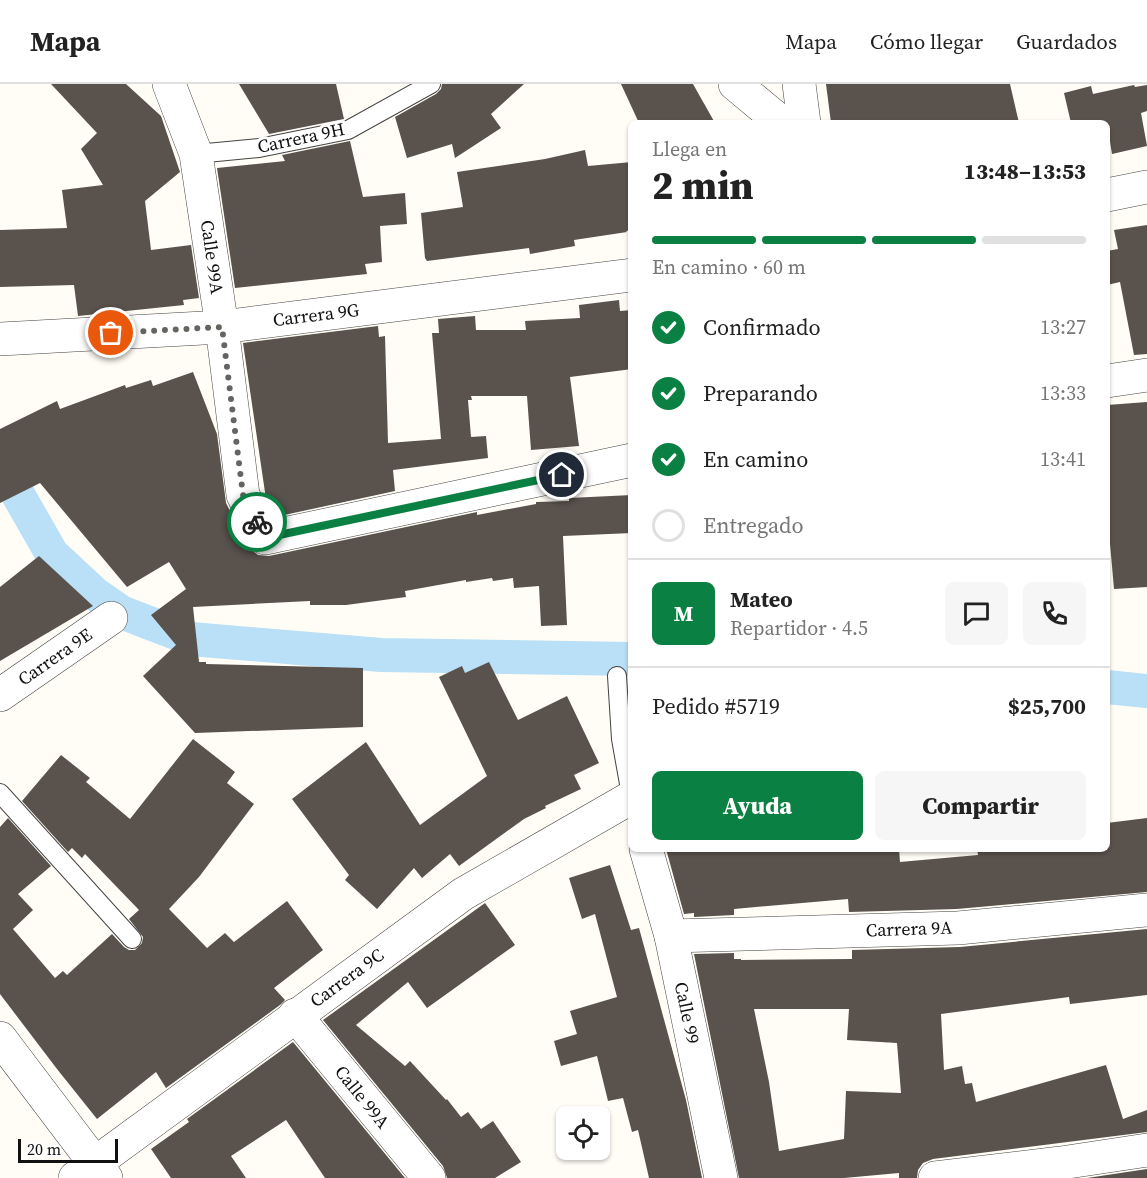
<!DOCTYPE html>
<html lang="es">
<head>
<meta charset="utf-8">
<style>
  body { margin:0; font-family:"Source Serif 4",serif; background:#f6f6f6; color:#222; height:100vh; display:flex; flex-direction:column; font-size:22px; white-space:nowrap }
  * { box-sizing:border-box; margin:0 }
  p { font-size:20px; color:#767676 }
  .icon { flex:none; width:33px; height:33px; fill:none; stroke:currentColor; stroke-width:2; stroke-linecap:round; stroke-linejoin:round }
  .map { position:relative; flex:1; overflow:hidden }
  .sheet { position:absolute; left:628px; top:36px; width:482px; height:732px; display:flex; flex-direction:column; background:#fff; border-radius:9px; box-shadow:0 2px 4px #0004 }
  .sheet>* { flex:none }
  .controls { position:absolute; left:556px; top:1022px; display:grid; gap:12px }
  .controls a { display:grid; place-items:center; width:54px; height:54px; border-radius:9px; background:#fff; box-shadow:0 2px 4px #0004; font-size:30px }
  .scale { position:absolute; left:18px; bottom:15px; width:100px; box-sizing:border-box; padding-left:6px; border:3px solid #111; border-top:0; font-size:16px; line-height:21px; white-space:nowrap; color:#111; -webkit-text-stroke:4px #fff; paint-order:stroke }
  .pin { position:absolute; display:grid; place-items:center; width:51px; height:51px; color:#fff; margin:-26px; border:3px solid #fff; border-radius:50%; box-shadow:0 2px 6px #0007 }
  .courier { position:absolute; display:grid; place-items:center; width:60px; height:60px; margin:-30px; border:4px solid #0b8043; border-radius:50%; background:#fff; color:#222; box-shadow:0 2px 8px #0007 }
  .head em { font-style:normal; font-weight:800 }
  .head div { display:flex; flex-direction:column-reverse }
  .head { display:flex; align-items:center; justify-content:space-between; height:102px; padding:0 24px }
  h1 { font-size:39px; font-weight:800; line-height:45px }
  .bar { display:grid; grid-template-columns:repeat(4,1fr); gap:9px 6px; align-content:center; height:72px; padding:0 24px }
  .bar i { height:8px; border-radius:4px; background:#e0e0e0 }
  .bar .selected { background:#0b8043 }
  .bar p { grid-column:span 4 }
  .line { display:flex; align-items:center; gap:15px; padding:0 24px; border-top:2px solid #e0e0e0 }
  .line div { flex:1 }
  .round { display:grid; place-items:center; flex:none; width:63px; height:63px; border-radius:9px; background:#f6f6f6 }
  ol { padding:0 24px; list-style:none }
  li { display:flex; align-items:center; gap:18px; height:66px }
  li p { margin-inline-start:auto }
  li .icon { padding:6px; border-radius:50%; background:#0b8043; color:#fff; stroke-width:4 }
  li:last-child { color:#767676 }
  li i { width:33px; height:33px; border:3px solid #e0e0e0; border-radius:50% }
  .primary-button { display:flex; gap:12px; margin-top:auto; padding:12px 24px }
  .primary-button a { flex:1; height:69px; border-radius:9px; background:#0b8043; color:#fff; font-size:24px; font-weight:800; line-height:69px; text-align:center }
  .primary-button a+a { background:#f6f6f6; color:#222 }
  header { display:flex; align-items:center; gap:36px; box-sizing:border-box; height:84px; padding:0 30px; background:#fff; border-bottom:2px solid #e0e0e0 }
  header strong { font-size:28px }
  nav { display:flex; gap:33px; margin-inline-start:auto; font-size:21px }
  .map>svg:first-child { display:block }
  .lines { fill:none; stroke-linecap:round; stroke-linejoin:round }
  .canal { stroke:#b9e0f7; stroke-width:34 }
  .building { fill:#5a524d; fill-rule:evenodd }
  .service-casing { stroke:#444; stroke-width:20 }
  .minor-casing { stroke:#444; stroke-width:34 }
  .tertiary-casing { stroke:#444; stroke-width:34 }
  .service { stroke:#fff; stroke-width:18 }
  .minor { stroke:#fff; stroke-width:33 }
  .tertiary { stroke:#fff; stroke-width:33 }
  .done { stroke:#646461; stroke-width:6; stroke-dasharray:0 10.8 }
  .route { stroke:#0b8043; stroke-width:8 }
  .labels { text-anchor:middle; stroke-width:6; stroke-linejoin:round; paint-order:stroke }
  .street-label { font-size:18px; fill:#111; stroke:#fff }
</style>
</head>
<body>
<header>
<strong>Mapa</strong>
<nav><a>Mapa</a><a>Cómo llegar</a><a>Guardados</a></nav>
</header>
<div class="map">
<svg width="1147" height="1094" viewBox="0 0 1147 1094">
  <rect width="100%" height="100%" fill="#fffdf5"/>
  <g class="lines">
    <g class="canal">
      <path d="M0 379 52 470 95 510 121 528 191 555 381 571 632 575"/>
      <path d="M1107 603 1147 607"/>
    </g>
  </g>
  <g class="building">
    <path d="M51 0H126L161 32 180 88 145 117 151 166 191 161 199 214 183 216 184 221 78 232 74 201 0 203V146L67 144 62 106 103 101 81 65 97 49Z"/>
    <path d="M239 0H336L344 35 269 50Z"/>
    <path d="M442 0H524L491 30 501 44 455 74 452 60 407 74 395 33 436 10 441 5Z"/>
    <path d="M621 0H693L715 39H639Z"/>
    <path d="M826 0H1010L1019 39H831Z"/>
    <path d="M1134 1 1135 3 1147 1V27L1141 29 1147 62 1112 70 1107 39H1071L1064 9 1091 2 1093 10Z"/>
    <path d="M350 57 363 113 405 109 407 140 380 142 382 178 365 180 367 190 235 204 217 84 285 77 282 71Z"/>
    <path d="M585 66 588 82 632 78V146L626 147 627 148 574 156 575 162 530 170 529 164 427 177 425 174 421 129 463 123 457 88 545 75Z"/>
    <path d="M1147 141V270L1134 271 1120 198 1107 201V167L1118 165 1114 146Z"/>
    <path d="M619 216 620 227 632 226V285L570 293 579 362 531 366 527 312H471L472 316H468L471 353 486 352 488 374 393 386 395 407 275 433 266 415 243 259 378 242 379 253 385 252 388 359 441 355 432 249H439L438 235 475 232 476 246H526L525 237 580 234 579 221Z"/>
    <path d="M193 288 217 350 226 419 248 463 258 471 269 472 477 428V431L536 420V418L569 417V414L632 411V449L563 452 567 541 541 542 539 502 514 504 513 494 493 497 492 494 466 498V496L405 507 406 513 346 521H310V517L193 523 199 578H206V580L363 584V643L195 649 143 592 176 561 151 531 186 505 169 478 127 503 40 399 0 419V345L57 317 60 325 125 301 126 304 151 296 153 302Z"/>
    <path d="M1147 318V503L1114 505 1107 425V321Z"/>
    <path d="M39 472 93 522 0 577V503Z"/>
    <path d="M489 578 518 636 567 612 599 679 574 691 581 705 545 722 546 724 524 735 459 782 450 770 422 794 414 784 377 825 345 796 349 791 292 715 366 658 420 741 487 692 439 593 462 582 465 589Z"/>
    <path d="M193 655 235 688 227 699 254 720 199 793 169 825 207 864 225 849 234 858 287 817 323 866 274 904 285 916 280 921 166 1004 156 988 97 1035 57 985 0 910V743L8 734 51 782 18 810 33 826 13 845 55 894 63 887 67 891 112 850 124 863 129 866H135L142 859 143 853 129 835 139 826 85 770 82 774 72 764 68 768 22 717 61 671 90 694 86 698 130 735Z"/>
    <path d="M1147 734V808L957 825 849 828 848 815 734 825V831L694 833V829L684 830 666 765H899L900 778 978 771 977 765H1107V739Z"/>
    <path d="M610 781 631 846 639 844 686 1016 702 1094H649L638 1046 632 1048 623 1014 608 1017 597 972 561 982 554 957 577 950 570 927 617 913 595 830 582 835 569 794Z"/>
    <path d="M485 819 515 861 427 924 408 898 356 941 405 982 410 977 446 1016 447 1015 461 1033 468 1028 481 1045 493 1037 521 1078 495 1094H447L443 1082 323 936Z"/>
    <path d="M1147 845V911L1070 920 1069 913 941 930 944 986 962 982 965 1000 972 999 976 1018 1106 981 1123 1035 1147 1026V1048L933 1075 923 1079 918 1086 917 1094H899V1089L844 1094H739L694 870 734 869V875H741V876L852 875V866L960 863ZM754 925H849L847 956 897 959 901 1009 846 1007 844 1055 779 1067 769 998Z"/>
    <path d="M293 958 405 1094H325L286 1036 231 1072 246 1094H171L151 1065 189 1038 187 1035Z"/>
    <path d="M1147 1085V1094H1087Z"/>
  </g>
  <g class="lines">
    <g class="service-casing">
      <g id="service">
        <path d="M196 70 259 64 348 46 431 0"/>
        <path d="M617 592 621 655 631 711"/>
        <path d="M0 709 132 855"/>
      </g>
    </g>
    <g class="minor-casing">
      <g id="minor">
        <path d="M169 0 196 70 222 243 243 411 265 454 632 376"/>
        <path d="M735 0 782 39"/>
        <path d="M799 0 804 39"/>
        <path d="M1107 297 1147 291"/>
        <path d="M0 611 111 534"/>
        <path d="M646 765 671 852 721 1094"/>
        <path d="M671 852 958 844 1147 826"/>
        <path d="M295 931 429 1094"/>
        <path d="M0 954 106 1094"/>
        <path d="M75 1094 463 810 632 713"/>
        <path d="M935 1094 1061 1079 1147 1066"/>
      </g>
    </g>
    <g class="tertiary-casing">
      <g id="tertiary">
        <path d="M1107 111 1147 103"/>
        <path d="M0 255 222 243 632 191"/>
      </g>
    </g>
    <use href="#service" class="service"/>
    <use href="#minor" class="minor"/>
    <use href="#tertiary" class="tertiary"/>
  </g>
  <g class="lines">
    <path class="done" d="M111 249 222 243 243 411 257 438"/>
    <path class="route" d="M257 438 265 454 562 391"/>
  </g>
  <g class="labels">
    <g class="street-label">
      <text transform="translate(301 54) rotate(-12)" y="6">Carrera 9H</text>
      <text transform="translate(212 173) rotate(82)" y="6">Calle 99A</text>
      <text transform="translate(316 231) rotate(-7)" y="6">Carrera 9G</text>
      <text transform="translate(55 573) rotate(-35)" y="6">Carrera 9E</text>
      <text transform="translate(909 845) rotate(-2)" y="6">Carrera 9A</text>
      <text transform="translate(347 894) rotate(-36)" y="6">Carrera 9C</text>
      <text transform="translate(687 929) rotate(78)" y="6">Calle 99</text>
      <text transform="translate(362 1013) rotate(51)" y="6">Calle 99A</text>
    </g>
  </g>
</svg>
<div class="controls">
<a><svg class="icon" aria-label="locate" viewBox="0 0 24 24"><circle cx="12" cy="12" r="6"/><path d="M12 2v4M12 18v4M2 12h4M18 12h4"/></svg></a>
</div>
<div class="scale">20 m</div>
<div class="pin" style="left:111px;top:249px;background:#ea580c"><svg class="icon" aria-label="bag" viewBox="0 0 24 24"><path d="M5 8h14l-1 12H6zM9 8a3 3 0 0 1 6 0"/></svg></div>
<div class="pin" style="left:562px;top:391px;background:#1f2937"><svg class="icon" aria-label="home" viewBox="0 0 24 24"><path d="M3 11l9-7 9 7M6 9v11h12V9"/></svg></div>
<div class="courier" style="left:257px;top:438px"><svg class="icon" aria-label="bike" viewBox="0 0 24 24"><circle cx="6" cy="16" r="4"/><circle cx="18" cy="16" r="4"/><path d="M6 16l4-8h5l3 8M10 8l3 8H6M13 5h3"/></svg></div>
<section class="sheet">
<div class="head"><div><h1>2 min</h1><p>Llega en</p></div><em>13:48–13:53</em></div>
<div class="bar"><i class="selected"></i><i class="selected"></i><i class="selected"></i><i></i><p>En camino · 60 m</p></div>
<ol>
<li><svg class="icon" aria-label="check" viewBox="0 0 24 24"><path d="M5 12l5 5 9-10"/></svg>Confirmado<p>13:27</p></li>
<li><svg class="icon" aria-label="check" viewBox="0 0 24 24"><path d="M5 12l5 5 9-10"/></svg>Preparando<p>13:33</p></li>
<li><svg class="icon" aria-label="check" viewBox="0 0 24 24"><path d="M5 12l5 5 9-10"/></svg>En camino<p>13:41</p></li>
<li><i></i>Entregado</li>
</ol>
<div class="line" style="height:108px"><b class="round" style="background:#0b8043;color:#fff">M</b><div><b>Mateo</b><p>Repartidor · 4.5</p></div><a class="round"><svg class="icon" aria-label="chat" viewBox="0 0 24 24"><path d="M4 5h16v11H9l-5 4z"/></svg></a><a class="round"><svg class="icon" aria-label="phone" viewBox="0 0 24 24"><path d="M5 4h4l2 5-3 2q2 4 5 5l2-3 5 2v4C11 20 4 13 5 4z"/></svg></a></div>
<div class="line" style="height:78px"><div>Pedido #5719</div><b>$25,700</b></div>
<div class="primary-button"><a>Ayuda</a><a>Compartir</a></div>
</section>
</div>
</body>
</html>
